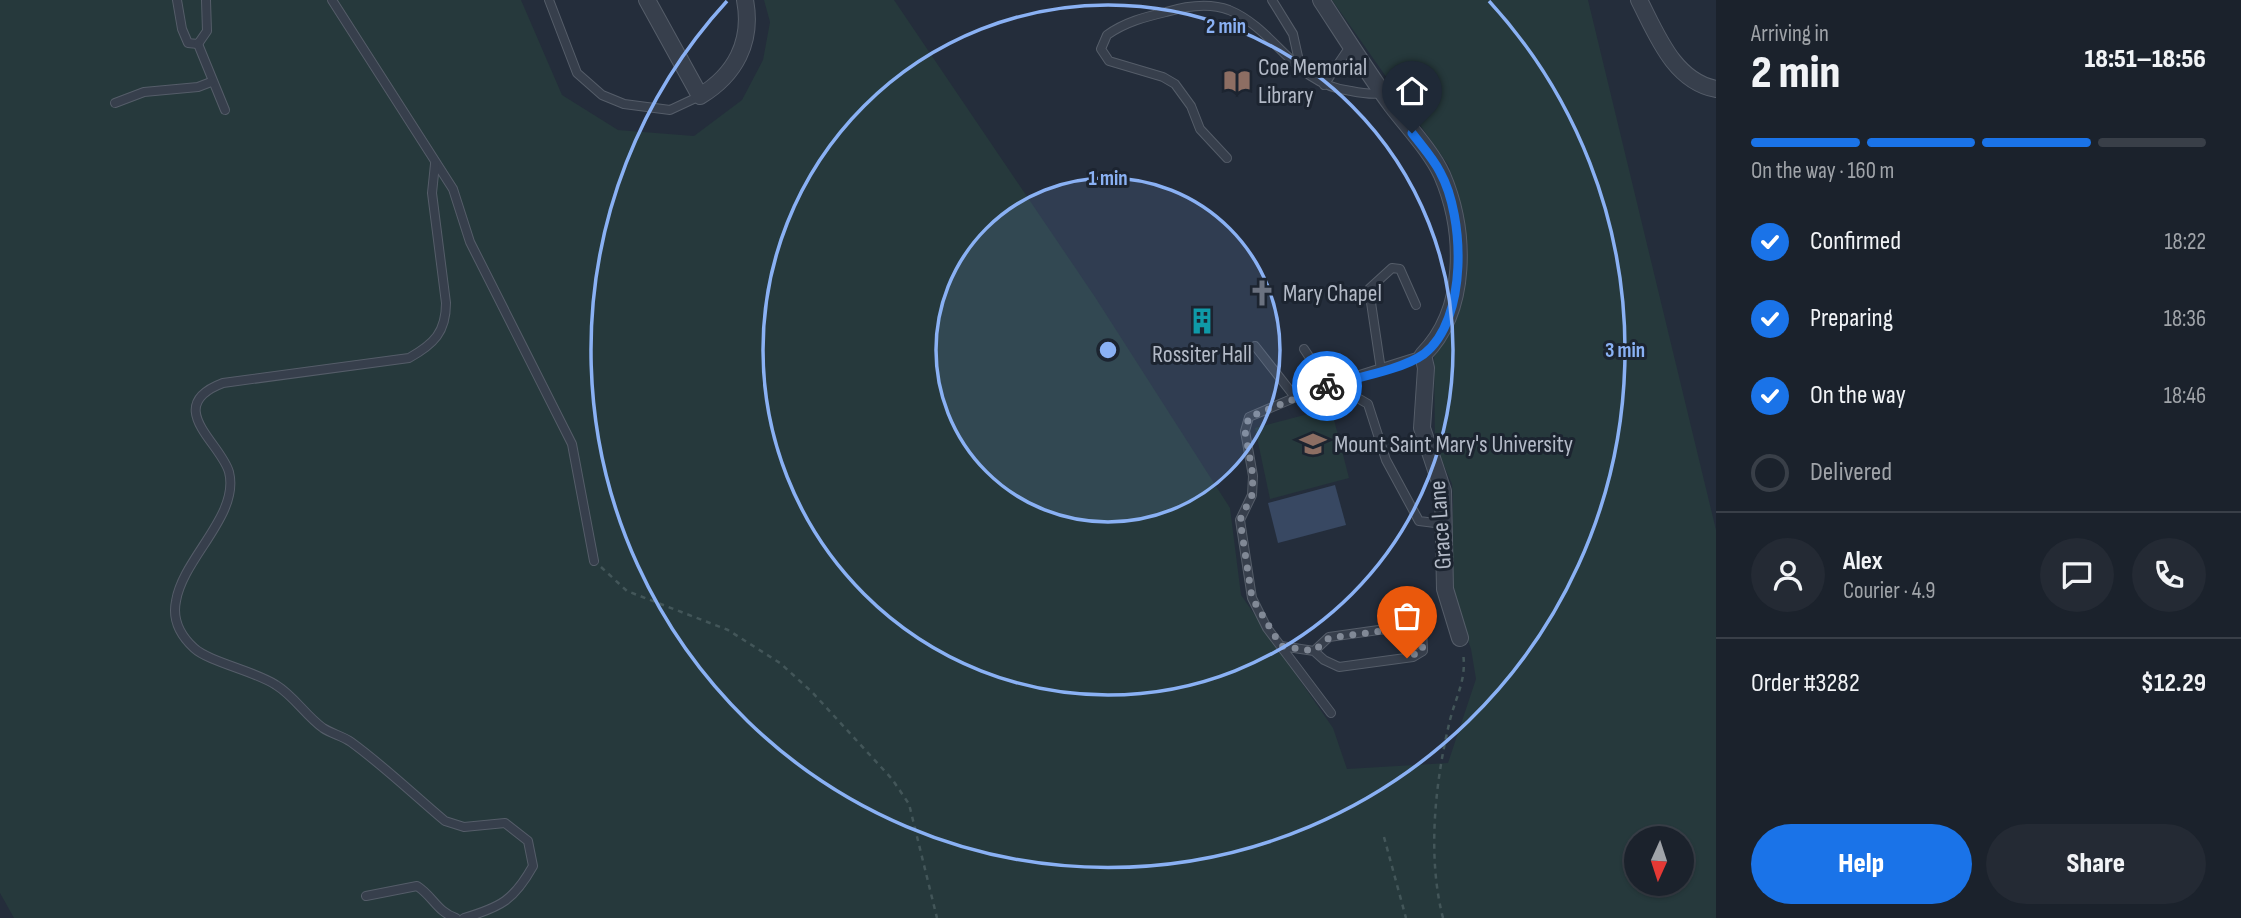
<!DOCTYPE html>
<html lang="en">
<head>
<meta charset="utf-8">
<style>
  body { margin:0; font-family:"Sofia Sans Condensed",sans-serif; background:#242a34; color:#f1f3f6; height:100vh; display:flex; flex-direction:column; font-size:26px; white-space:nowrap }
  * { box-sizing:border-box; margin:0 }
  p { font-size:23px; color:#a0a4a9 }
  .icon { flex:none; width:38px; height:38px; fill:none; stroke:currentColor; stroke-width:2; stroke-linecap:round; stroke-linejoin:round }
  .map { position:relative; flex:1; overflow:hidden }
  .sheet { display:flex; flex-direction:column; background:#1b222c; width:525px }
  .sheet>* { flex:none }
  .needle { width:46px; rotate:183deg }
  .tools { position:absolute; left:1624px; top:826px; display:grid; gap:14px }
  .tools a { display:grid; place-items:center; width:70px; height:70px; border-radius:50%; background:#1b222c; box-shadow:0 2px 5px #0004,0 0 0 2px #393f48; font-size:35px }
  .pin { position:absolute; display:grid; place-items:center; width:60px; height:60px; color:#fff; margin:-72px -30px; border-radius:50% 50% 50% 0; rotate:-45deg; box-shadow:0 0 7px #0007 }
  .pin .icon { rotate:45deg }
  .courier { position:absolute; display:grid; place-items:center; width:70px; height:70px; margin:-35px; border:5px solid #1a73e8; border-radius:50%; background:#fff; color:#222; box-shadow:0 2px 9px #0007 }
  .overview em { font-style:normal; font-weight:800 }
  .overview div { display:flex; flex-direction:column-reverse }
  .overview { display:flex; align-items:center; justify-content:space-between; height:119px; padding:0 35px }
  h1 { font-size:46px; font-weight:800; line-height:52px }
  .bar { display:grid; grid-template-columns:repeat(4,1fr); gap:10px 7px; align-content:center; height:84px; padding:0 35px }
  .bar i { height:9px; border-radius:5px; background:#393f48 }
  .bar .active { background:#1a73e8 }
  .bar p { grid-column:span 4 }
  .line { display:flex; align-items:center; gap:18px; padding:0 35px; border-top:2px solid #393f48 }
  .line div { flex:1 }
  .round { display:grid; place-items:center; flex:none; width:74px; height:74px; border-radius:37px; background:#242a34 }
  ol { padding:0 35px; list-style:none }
  li { display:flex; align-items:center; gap:21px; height:77px }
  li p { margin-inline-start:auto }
  li .icon { padding:7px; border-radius:50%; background:#1a73e8; color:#fff; stroke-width:4 }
  li:last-child { color:#a0a4a9 }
  li i { width:38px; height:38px; border:4px solid #393f48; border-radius:50% }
  .cta { display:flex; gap:14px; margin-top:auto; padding:14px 35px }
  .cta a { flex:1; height:80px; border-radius:42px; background:#1a73e8; color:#fff; font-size:28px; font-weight:800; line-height:80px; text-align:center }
  .cta a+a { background:#242a34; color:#f1f3f6 }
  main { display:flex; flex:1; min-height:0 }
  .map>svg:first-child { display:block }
  .green { fill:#26393c; fill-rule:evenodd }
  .water { fill:#384862 }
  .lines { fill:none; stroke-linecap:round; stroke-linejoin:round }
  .service-casing { stroke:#555d69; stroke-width:10 }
  .minor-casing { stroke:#555d69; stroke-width:18 }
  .path { stroke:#435659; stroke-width:2.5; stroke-dasharray:5 5; stroke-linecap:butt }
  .service { stroke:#373f4c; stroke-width:8 }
  .minor { stroke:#373f4c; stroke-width:16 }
  .done { stroke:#818996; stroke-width:7; stroke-dasharray:0 12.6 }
  .route { stroke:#1a73e8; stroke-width:9 }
  .ring { fill:none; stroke:#8ab1f4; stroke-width:3.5 }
  .labels { text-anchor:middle; stroke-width:6; stroke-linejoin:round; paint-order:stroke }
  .poi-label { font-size:24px; fill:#b3bac7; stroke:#1c2430; text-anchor:start }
  .street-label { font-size:24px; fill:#b3bac7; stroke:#1c2430 }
  .centre { fill:#8ab1f4; stroke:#1c2430; stroke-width:3.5 }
  .ring-label { font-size:21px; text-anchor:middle; font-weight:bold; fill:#8ab1f4; stroke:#1c2430; stroke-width:6; stroke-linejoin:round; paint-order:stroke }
</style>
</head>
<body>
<main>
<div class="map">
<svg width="1716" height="918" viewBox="0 0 1716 918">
  <rect width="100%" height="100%" fill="#242d3b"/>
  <g class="green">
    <path d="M0 0H521L562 95 618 130 694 136 742 100 763 60 770 22 764 0H894L1095 297 1230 508 1241 595 1333 728 1347 769 1448 763 1476 679 1471 649 1451 590 1453 500 1452 484 1435 445 1434 352 1455 321 1465 280 1468 246 1449 166 1332 0H1588L1716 530V918H14L0 893ZM1636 838H1682V884H1636Z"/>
    <path d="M1331 408 1349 478 1270 499 1255 428Z"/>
  </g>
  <path class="water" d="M1335 485 1346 525 1278 543 1268 503Z"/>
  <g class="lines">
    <g class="service-casing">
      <g id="service">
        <path d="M177 0 182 29 188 43 198 44 207 31 206 0"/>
        <path d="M332 0 453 189 470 242 572 444 594 561"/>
        <path d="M549 0 577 73 602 95 624 104 670 110 700 96"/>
        <path d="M1272 0 1293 34 1301 70"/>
        <path d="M198 44 225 110"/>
        <path d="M1324 85 1351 45"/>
        <path d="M115 103 144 92 198 87 211 82"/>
        <path d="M1227 158 1200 129 1191 106 1175 84 1163 77 1109 61 1101 49 1107 35C1125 22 1145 17 1166 12 1186 6 1208 2 1229 10 1277 30 1293 84 1351 91 1361 93 1372 95 1383 93"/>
        <path d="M435 164 432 193 446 303C446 332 434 344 409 358L223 383C162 406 221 443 229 472 240 515 183 558 176 601 172 620 180 635 194 648 209 662 255 671 276 685 294 696 306 716 323 728 332 734 343 736 351 742 384 766 414 795 445 821L464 827 505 823 528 841 533 866C514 900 501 907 464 918"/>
        <path d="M1255 346 1295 397"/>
        <path d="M1304 349 1312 361 1308 379 1312 390"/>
        <path d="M1381 370 1369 289 1392 268 1400 269 1416 305"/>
        <path d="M1331 385 1338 396 1356 397 1368 404 1386 460 1419 521 1443 524"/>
        <path d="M1281 646 1314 651 1324 660 1339 667 1413 657 1423 651 1422 629 1414 625 1329 637 1314 651"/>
        <path d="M1331 713 1267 628 1252 598 1240 520 1252 495 1253 476 1245 431 1249 417 1315 389 1423 355"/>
        <path d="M366 896 417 886C433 896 437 912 456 918"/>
      </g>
    </g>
    <g class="minor-casing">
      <g id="minor">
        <path d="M647 0 700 96C735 75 753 42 745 0"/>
        <path d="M1321 0C1344 35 1367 72 1392 106 1408 127 1431 151 1442 175 1466 231 1468 310 1423 355L1426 368 1422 428 1443 491 1445 589 1460 638"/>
        <path d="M1639 0C1657 35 1674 81 1716 89"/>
      </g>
    </g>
    <g class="path">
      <path d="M601 567 627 591 728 630 780 663 812 692 892 779 909 804 937 918"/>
      <path d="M1384 837 1406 918"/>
      <path d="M1443 918C1427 856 1435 782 1450 720 1456 696 1467 679 1463 653"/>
    </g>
    <use href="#service" class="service"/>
    <use href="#minor" class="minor"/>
  </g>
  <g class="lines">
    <path class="done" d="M1327 386 1249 417 1245 431 1253 476 1252 495 1240 520 1252 598 1281 646 1314 651 1329 638 1419 626 1423 650 1407 658"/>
    <path class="route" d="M1327 386C1354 378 1402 370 1424 354 1468 320 1465 217 1440 172 1433 158 1421 145 1412 133"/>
  </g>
  <circle cx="1108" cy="350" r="172" fill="#8ab1f4" fill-opacity=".12"/>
  <g class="ring">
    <circle cx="1108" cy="350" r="172"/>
    <circle cx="1108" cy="350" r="345"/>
    <path d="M1489 1A517 517 0 1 1 727 1"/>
  </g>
  <defs>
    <g id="library-bare" transform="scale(2.1)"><path d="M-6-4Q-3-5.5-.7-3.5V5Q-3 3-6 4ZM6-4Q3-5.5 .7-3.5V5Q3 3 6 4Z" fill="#8d6e63" stroke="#1c2430" stroke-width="2.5" paint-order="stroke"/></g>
    <g id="church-bare" transform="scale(2.1)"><path d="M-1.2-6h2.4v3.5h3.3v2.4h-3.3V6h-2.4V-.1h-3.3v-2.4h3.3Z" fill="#6b7280" stroke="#1c2430" stroke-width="2.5" paint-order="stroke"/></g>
    <g id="building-bare" transform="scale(2.1)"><path d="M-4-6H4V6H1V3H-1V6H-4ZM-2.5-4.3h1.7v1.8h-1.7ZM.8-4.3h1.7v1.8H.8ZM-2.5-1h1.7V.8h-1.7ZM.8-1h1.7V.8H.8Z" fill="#0f9aa8" stroke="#1c2430" stroke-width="2.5" paint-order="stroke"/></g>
    <g id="university-bare" transform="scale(2.1)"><path d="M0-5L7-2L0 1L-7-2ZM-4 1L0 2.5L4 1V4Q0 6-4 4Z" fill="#8d6e63" stroke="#1c2430" stroke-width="2.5" paint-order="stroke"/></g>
  </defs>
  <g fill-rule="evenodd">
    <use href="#library-bare" x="1237" y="81"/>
    <use href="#church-bare" x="1262" y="293"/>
    <use href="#building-bare" x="1202" y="321"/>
    <use href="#university-bare" x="1313" y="444"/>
  </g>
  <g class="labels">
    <g class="poi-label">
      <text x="1258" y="75">Coe Memorial<tspan x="1258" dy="28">Library</tspan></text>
      <text x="1283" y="301">Mary Chapel</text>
      <text x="1202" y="362" text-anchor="middle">Rossiter Hall</text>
      <text x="1334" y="452">Mount Saint Mary's University</text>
    </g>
    <g class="street-label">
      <text transform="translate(1440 525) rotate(-94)" y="8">Grace Lane</text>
    </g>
  </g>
  <circle cx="1108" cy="350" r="10" class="centre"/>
  <g class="ring-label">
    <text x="1226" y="33">2 min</text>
    <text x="1108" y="185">1 min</text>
    <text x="1625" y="357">3 min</text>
  </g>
</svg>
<div class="tools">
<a><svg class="needle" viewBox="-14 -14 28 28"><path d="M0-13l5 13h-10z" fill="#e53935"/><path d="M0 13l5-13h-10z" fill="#a0a4a9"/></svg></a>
</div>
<div class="pin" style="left:1407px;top:658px;background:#ea580c"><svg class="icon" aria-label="bag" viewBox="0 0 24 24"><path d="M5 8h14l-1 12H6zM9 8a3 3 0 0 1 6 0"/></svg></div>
<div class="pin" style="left:1412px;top:133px;background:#1f2937"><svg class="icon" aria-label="home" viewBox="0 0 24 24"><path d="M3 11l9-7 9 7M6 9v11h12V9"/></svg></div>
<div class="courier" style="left:1327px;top:386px"><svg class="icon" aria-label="bike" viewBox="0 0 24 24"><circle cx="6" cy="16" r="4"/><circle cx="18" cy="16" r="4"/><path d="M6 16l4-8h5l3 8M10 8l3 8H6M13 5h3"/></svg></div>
</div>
<section class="sheet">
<div class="overview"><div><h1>2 min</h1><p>Arriving in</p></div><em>18:51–18:56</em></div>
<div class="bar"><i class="active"></i><i class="active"></i><i class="active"></i><i></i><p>On the way · 160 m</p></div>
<ol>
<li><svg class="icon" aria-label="check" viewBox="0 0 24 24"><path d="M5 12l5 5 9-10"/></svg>Confirmed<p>18:22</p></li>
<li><svg class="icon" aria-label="check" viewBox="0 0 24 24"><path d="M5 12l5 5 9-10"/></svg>Preparing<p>18:36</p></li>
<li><svg class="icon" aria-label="check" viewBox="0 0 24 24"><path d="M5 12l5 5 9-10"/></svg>On the way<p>18:46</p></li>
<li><i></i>Delivered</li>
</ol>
<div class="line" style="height:126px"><a class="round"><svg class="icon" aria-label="person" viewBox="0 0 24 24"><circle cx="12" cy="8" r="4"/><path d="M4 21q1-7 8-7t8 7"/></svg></a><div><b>Alex</b><p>Courier · 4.9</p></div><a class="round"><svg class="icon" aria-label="chat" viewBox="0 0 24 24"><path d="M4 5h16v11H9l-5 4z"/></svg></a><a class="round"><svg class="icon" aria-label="phone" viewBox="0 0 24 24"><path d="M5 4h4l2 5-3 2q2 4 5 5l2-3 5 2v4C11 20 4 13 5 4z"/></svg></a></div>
<div class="line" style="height:91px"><div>Order #3282</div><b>$12.29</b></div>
<div class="cta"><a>Help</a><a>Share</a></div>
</section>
</main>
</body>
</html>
